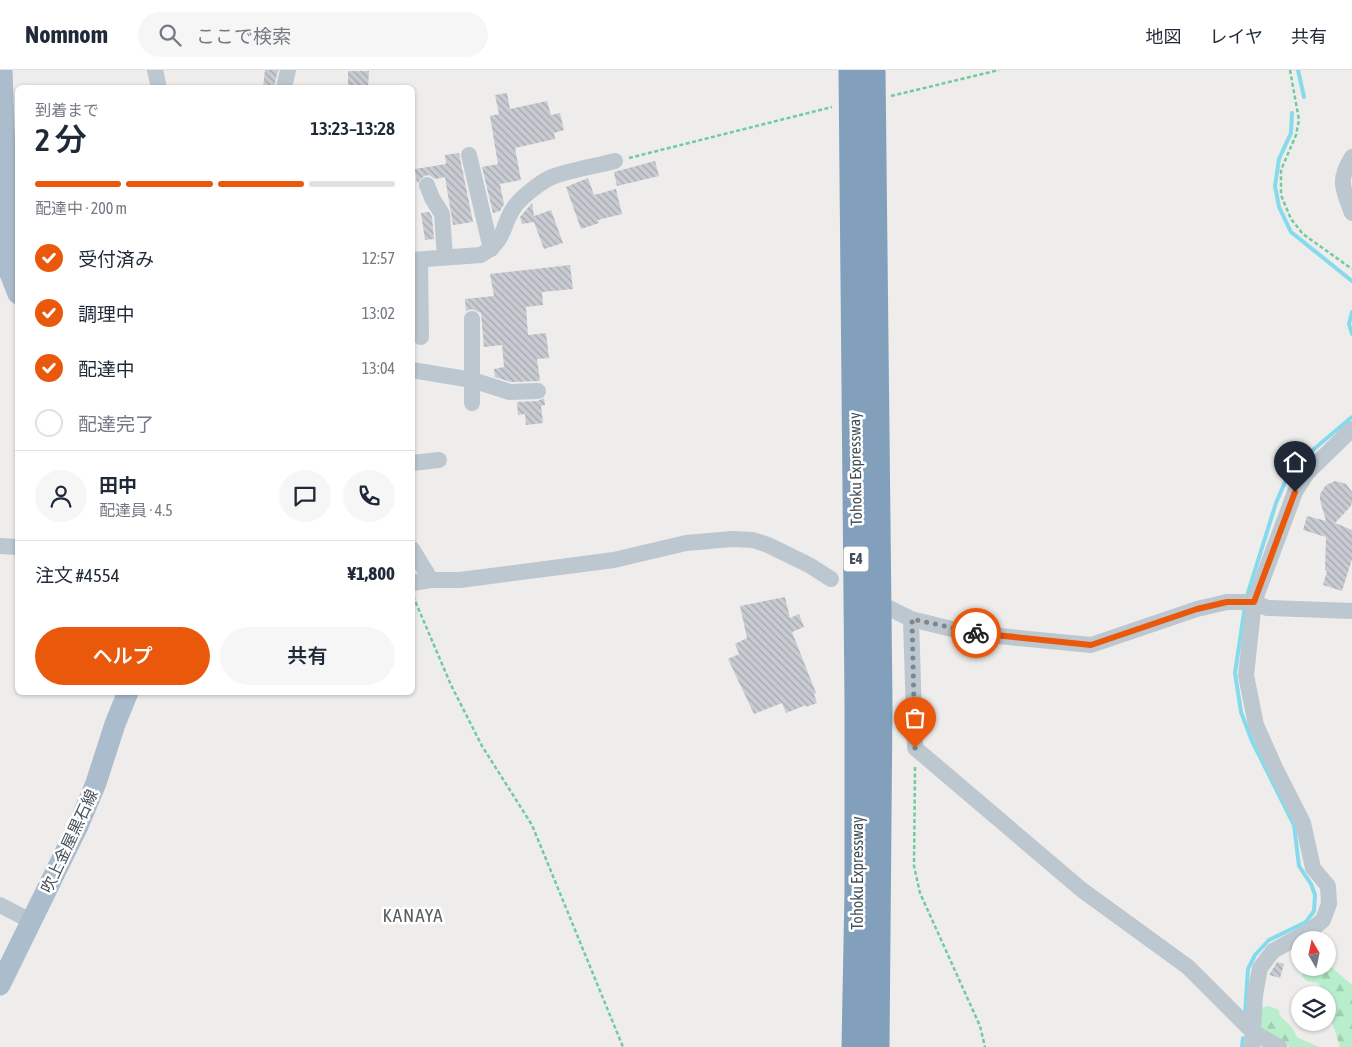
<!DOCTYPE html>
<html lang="ja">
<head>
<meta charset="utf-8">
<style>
  body { margin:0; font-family:"Asap Condensed","Noto Sans JP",sans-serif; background:#f6f6f7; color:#1f2937; height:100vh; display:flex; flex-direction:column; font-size:19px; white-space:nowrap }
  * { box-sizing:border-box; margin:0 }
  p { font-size:16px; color:#747a83 }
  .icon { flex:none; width:28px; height:28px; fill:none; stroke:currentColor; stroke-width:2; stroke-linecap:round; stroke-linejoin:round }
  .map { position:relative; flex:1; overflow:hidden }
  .side { position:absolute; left:15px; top:15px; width:400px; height:610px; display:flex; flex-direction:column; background:#fff; border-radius:8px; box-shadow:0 1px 4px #0004 }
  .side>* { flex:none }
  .needle { width:32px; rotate:351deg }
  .controls { position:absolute; left:1291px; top:861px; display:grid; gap:10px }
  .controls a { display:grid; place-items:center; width:45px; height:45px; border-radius:50%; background:#fff; box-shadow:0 1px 4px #0004; font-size:25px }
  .pin { position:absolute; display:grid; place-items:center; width:42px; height:42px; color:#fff; margin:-51px -21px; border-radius:50% 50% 50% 0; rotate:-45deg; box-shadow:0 0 5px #0007 }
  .pin .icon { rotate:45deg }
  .courier { position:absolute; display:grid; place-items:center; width:50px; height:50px; margin:-25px; border:4px solid #ea580c; border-radius:50%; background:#fff; color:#222; box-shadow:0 1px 6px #0007 }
  .head em { font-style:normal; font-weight:600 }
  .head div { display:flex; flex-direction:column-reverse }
  .head { display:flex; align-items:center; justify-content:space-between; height:85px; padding:0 20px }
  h1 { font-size:32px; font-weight:600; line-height:38px }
  .bar { display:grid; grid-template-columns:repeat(4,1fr); gap:8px 5px; align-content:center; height:60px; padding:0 20px }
  .bar i { height:6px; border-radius:4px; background:#e0e1e3 }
  .bar .selected { background:#ea580c }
  .bar p { grid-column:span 4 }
  .line { display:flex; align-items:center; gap:12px; padding:0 20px; border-top:1px solid #e0e1e3 }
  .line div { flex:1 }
  .round { display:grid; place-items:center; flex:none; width:52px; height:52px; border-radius:26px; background:#f6f6f7 }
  ol { padding:0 20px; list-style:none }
  li { display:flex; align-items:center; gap:15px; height:55px }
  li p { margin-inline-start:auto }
  li .icon { padding:5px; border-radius:50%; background:#ea580c; color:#fff; stroke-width:4 }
  li:last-child { color:#747a83 }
  li i { width:28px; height:28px; border:2px solid #e0e1e3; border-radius:50% }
  .cta { display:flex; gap:10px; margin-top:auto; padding:10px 20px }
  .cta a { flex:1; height:58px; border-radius:30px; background:#ea580c; color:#fff; font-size:20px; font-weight:600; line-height:58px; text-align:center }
  .cta a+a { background:#f6f6f7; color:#1f2937 }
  header { display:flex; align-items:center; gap:30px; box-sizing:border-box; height:70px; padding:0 25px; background:#fff; border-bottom:1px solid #e0e1e3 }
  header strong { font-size:24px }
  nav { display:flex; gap:28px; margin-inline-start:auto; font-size:18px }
  .search { width:350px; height:45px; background:#f6f6f7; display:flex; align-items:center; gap:12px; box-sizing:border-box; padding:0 18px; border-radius:28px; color:#747a83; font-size:19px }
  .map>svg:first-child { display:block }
  .forest { fill:url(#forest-firs) }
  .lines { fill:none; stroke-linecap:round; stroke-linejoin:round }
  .stream { stroke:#85daec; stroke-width:4 }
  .building { fill:url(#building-back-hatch) }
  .path { stroke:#70cc9c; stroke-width:2.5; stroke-dasharray:4 2.5; stroke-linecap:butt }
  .minor { stroke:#bcc7cf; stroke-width:16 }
  .major { stroke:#abbccc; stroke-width:21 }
  .highway { stroke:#82a0bc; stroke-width:25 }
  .done { stroke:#80878c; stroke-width:5; stroke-dasharray:0 9 }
  .route { stroke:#ea580c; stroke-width:6 }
  .labels { text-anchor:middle; stroke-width:5; stroke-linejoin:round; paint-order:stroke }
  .shield { fill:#fff; stroke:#7c848b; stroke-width:1 }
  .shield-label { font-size:15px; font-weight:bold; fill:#445059 }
  .street-label { font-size:16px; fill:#445059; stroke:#fff }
  .quarter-label { font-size:19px; letter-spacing:1px; fill:#585d61; stroke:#fff }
</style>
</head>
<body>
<header>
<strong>Nomnom</strong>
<div class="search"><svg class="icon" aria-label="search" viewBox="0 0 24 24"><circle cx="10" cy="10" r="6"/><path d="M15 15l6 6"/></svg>ここで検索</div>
<nav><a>地図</a><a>レイヤ</a><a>共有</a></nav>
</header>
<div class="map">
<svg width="1352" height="977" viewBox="0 0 1352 977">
  <defs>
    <pattern id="forest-firs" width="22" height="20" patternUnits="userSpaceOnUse" patternTransform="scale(1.25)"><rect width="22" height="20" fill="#b8eecb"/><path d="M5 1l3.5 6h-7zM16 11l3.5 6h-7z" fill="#9fceb1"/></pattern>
    <pattern id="building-back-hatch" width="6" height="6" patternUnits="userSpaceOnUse" patternTransform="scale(1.25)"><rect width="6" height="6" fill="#c8cbd1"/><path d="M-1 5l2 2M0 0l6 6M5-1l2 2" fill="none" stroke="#a4a7ad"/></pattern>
  </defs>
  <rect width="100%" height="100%" fill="#efecec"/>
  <g class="forest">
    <path d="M1328 894 1352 915V977H1340L1332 952 1330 932 1318 913 1307 911 1302 906 1305 898H1328Z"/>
    <path d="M1269 936 1279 940 1280 946 1291 956 1297 967 1319 977H1290L1259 960V938Z"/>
  </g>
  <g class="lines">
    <g class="stream">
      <path d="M1298 0 1304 27"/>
      <path d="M1292 43 1291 63 1279 89 1275 116 1279 137 1291 162 1352 211"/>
      <path d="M1352 242 1349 254 1352 264"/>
      <path d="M1246 529 1276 433 1285 412 1295 395 1352 347"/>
      <path d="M1245 536 1235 603 1241 642 1252 671 1294 755 1299 796 1311 814 1315 825 1314 841 1306 852 1269 870 1255 885 1248 899 1245 944"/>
      <path d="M1242 977 1243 968"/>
    </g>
  </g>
  <g class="building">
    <path d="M265 0H278L274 18H263Z"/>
    <path d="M348 1H369L368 18H348Z"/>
    <path d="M507 23 510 39 547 31 551 45 560 43 564 60 554 63 555 69 515 78 521 110 500 114 504 134 500 141 493 143 482 97 498 94 490 46 499 44 495 25Z"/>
    <path d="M459 83 473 152 453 155 445 107 435 109 429 105 424 106 417 113 415 99 446 94 445 85Z"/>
    <path d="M655 91 659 106 617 116 614 102Z"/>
    <path d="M588 108 594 125 616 119 622 144 598 150 599 153 581 159 566 117Z"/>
    <path d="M532 133 534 146 551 140 563 173 544 179 534 152 522 154 520 147Z"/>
    <path d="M429 142 432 147 434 169 425 170 421 143Z"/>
    <path d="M570 195 573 219 542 222 543 235 526 237 528 265 546 263 549 288 537 289 540 311 511 312 495 307 494 299 504 297 502 275 484 277 481 243 472 239 466 241 465 229 494 226 490 204Z"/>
    <path d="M544 328 545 335 541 336 543 353 526 355 525 344 518 345 517 332 538 331Z"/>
    <path d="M1335 411 1346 414 1352 422V433L1350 437 1335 453 1352 460V489L1342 521 1323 515 1327 501 1325 500 1326 467 1303 460 1307 446 1326 451 1320 430V424L1326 415Z"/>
    <path d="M785 527 790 548 799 544 804 557 792 562 816 623 814 624 817 633 806 637V635L786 643 782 633 754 644 728 589 739 584 735 574 747 568 740 536Z"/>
    <path d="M1277 892 1284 894 1280 908 1269 905Z"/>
  </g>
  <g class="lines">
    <g class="path">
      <path d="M1290 0 1299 50 1296 65 1281 100V125L1291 149 1303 164 1352 199"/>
      <path d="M891 26 999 0"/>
      <path d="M629 88 832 37"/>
      <path d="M413 526 451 615 482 676 532 755 623 977"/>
      <path d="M915 697 914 796 920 823 980 956 985 977"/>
    </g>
    <g class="minor">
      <path d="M155 0 159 18"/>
      <path d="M284 18 288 0"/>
      <path d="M469 85 491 179"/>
      <path d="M1352 87C1337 111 1343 119 1352 143"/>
      <path d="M427 115 432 128 442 144 445 187"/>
      <path d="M412 190 481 185C507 169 500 160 513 139 520 128 540 112 552 107 570 100 596 96 615 91"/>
      <path d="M420 191 421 267"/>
      <path d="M472 249V333"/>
      <path d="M412 300 472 310 510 322 538 321"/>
      <path d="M412 393 439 390"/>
      <path d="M0 476 18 477"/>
      <path d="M412 479 431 510"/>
      <path d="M412 513 431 510H460L614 490 686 473 732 469 753 470 768 475 809 495 831 509"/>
      <path d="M889 538 911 549 968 563 1091 575 1197 539 1227 532H1254L1267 538 1352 541"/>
      <path d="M911 549 915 678 1082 820 1188 897 1253 962 1279 977"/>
      <path d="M0 835 31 851"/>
      <path d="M1252 977 1255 925 1260 898 1273 881 1311 860 1323 850 1329 834 1328 816 1313 798 1303 753 1276 700 1256 655 1246 605 1254 532 1295 422 1307 403 1352 359"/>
    </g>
    <g class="major">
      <path d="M2 0 9 201 18 224"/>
      <path d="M0 915 78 756 96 713 115 654 128 622"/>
    </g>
    <g class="highway">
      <path d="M851 0 857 632V821L854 977"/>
      <path d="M873 0 880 634 877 977"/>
    </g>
  </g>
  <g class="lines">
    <path class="done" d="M915 678 912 549 976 563"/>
    <path class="route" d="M976 563 1091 575 1197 539 1227 532H1254L1295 422"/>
  </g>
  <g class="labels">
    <rect class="shield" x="843.5" y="476.5" width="25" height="25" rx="4"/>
    <g class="shield-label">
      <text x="856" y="494">E4</text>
    </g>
    <g class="street-label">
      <text transform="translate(855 399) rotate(-91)" y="6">Tohoku Expressway</text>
      <text transform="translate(69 771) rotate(-65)" y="6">吹上金屋黒石線</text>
      <text transform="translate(857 803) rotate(-90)" y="6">Tohoku Expressway</text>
    </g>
    <g class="quarter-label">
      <text x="413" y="852">KANAYA</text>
    </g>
  </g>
</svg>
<div class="controls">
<a><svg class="needle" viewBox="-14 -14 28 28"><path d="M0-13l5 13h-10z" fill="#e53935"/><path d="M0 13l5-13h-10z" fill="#747a83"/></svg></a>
<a><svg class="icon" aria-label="layers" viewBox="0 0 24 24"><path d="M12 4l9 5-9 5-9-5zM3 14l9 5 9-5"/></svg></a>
</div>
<div class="pin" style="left:915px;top:678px;background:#ea580c"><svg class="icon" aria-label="bag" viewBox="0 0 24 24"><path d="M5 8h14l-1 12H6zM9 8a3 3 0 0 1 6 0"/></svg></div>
<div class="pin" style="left:1295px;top:422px;background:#1f2937"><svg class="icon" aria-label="home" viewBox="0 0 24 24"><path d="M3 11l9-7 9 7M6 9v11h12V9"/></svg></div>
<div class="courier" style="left:976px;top:563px"><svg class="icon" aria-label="bike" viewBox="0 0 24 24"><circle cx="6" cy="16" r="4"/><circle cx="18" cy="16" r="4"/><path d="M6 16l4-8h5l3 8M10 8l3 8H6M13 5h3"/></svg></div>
<section class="side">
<div class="head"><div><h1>2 分</h1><p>到着まで</p></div><em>13:23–13:28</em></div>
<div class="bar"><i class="selected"></i><i class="selected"></i><i class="selected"></i><i></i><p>配達中 · 200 m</p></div>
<ol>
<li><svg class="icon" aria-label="check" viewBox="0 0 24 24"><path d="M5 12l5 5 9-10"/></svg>受付済み<p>12:57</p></li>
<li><svg class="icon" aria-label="check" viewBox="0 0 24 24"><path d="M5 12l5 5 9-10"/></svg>調理中<p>13:02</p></li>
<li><svg class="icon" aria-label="check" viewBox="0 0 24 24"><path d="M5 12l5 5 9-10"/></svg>配達中<p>13:04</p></li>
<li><i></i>配達完了</li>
</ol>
<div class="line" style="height:90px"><a class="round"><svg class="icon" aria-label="person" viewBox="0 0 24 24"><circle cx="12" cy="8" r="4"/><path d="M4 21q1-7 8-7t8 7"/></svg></a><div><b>田中</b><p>配達員 · 4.5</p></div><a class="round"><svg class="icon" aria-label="chat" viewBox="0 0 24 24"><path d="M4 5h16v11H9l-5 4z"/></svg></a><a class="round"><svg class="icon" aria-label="phone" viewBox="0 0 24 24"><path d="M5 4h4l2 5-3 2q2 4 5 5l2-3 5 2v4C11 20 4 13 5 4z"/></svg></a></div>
<div class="line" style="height:65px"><div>注文 #4554</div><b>¥1,800</b></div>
<div class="cta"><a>ヘルプ</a><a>共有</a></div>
</section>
</div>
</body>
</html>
